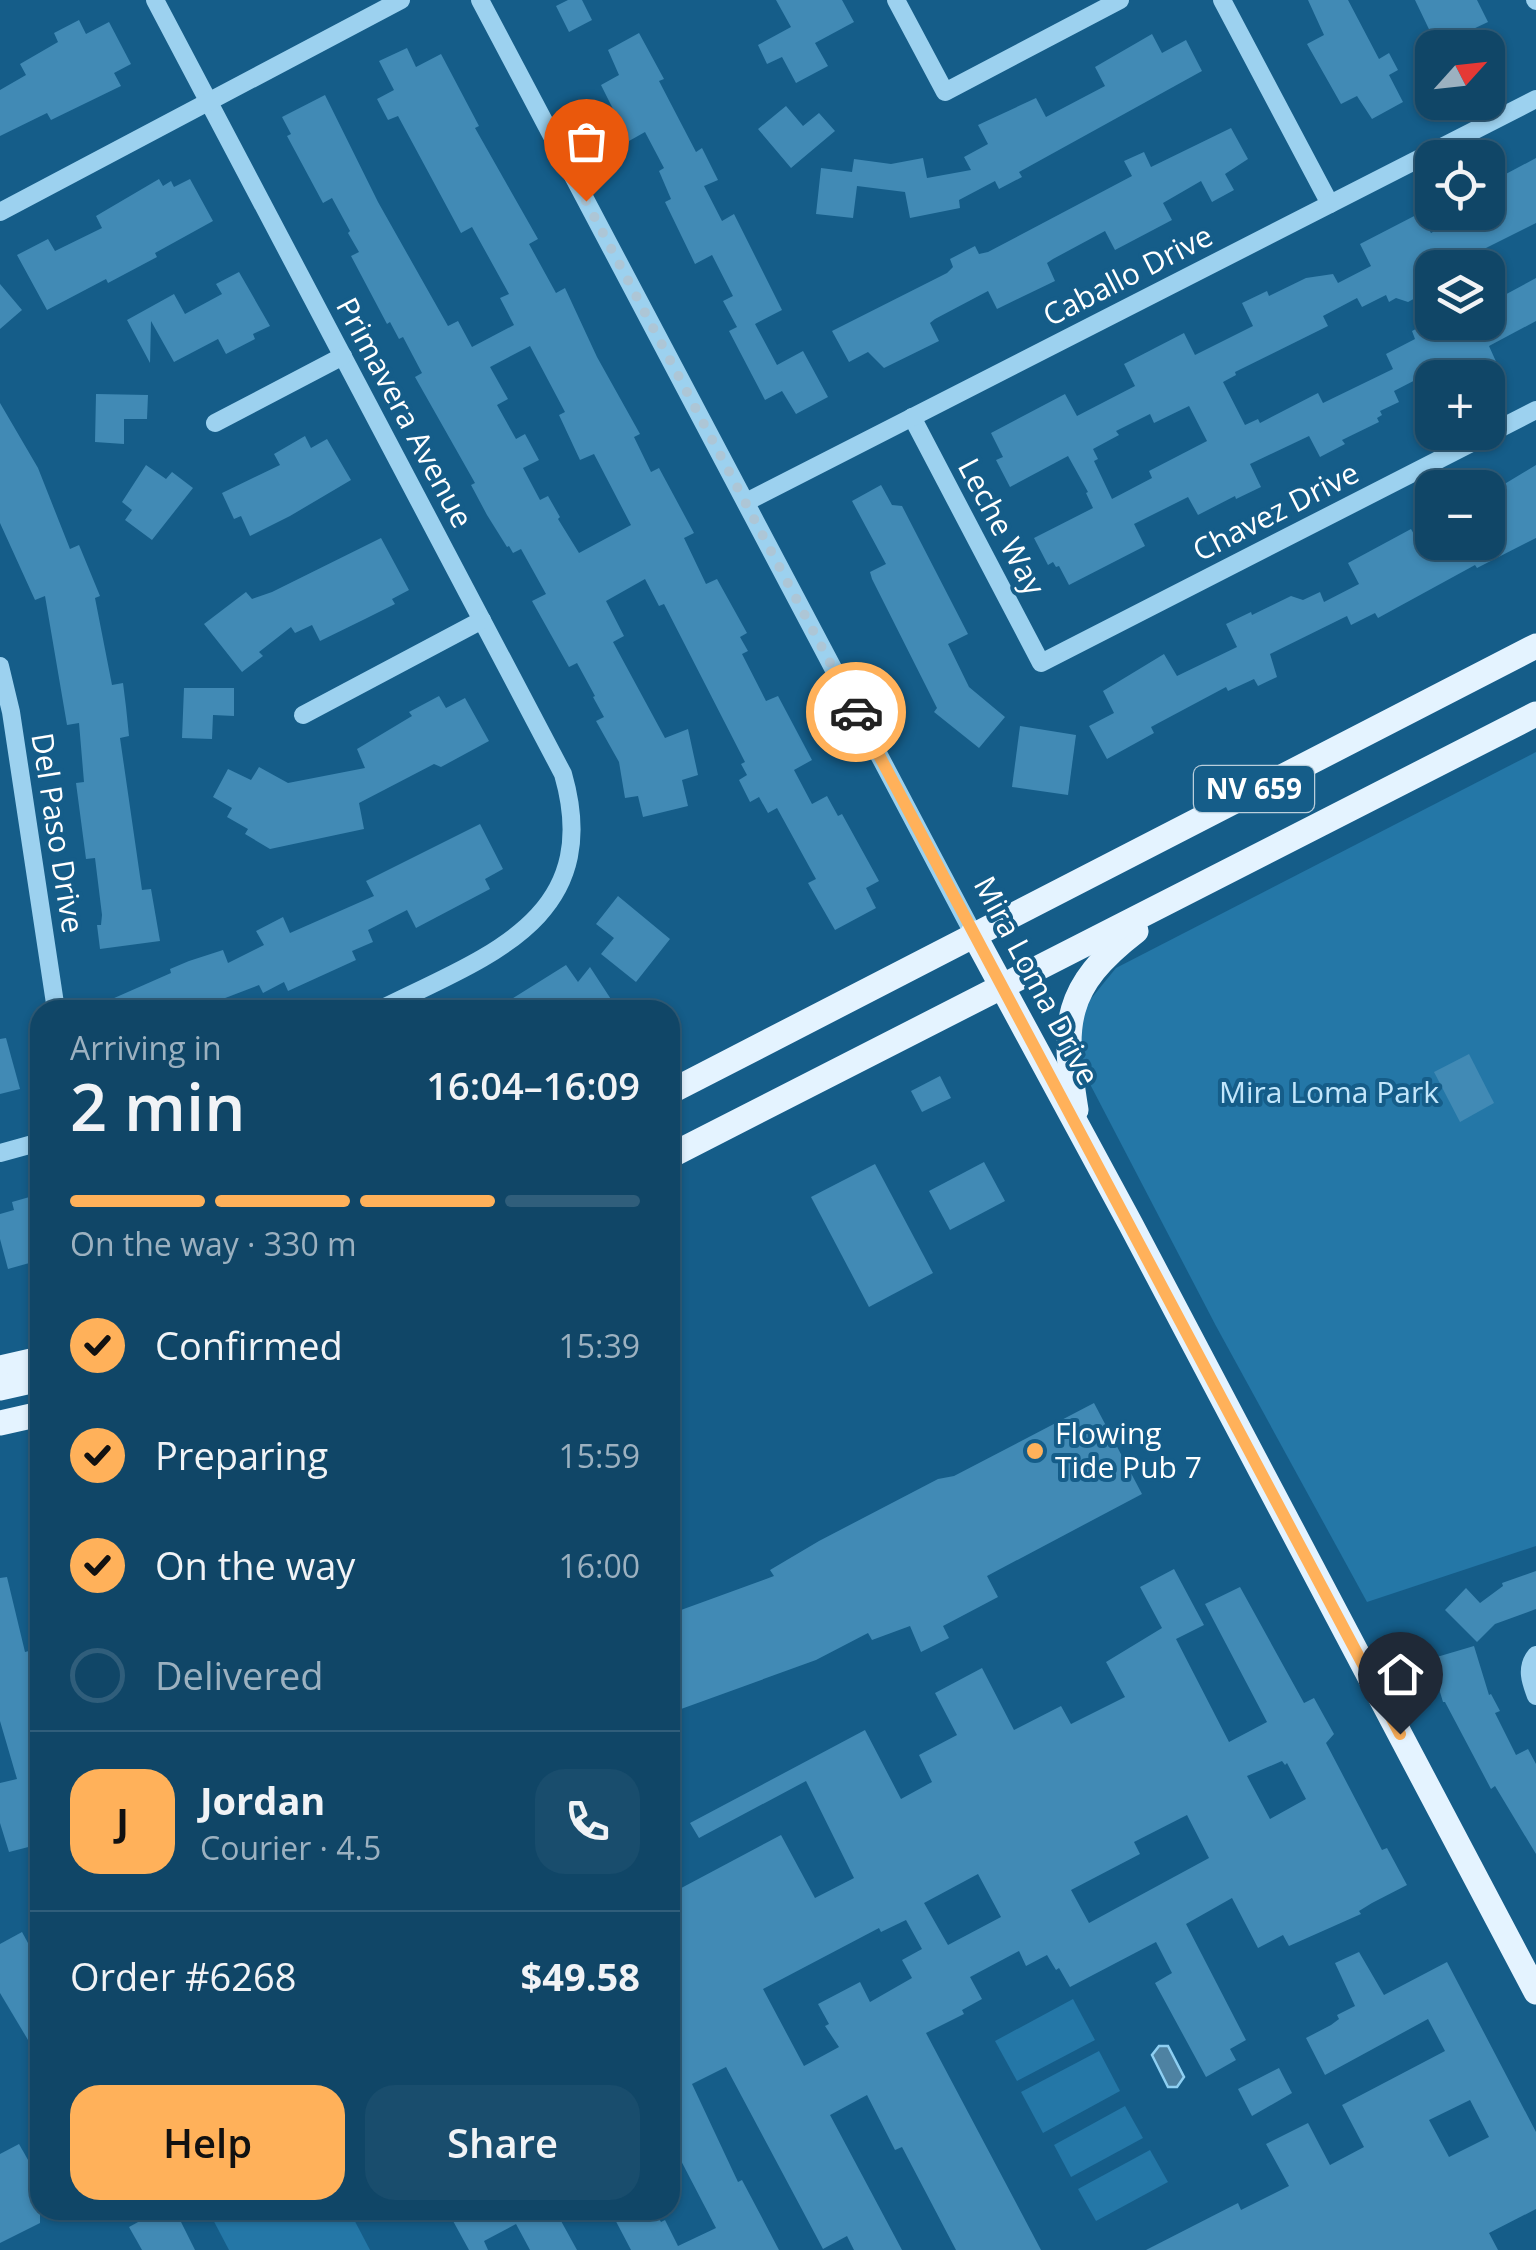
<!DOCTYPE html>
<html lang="en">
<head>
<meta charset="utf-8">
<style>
  body { margin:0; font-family:"Open Sans",sans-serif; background:#194d6d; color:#f1f3f6; height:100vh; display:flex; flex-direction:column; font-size:38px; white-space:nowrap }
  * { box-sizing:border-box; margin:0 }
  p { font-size:32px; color:#9cb1c0 }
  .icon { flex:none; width:55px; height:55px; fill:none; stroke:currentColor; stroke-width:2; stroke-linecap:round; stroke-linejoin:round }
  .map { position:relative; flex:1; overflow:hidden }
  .details { position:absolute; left:30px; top:1000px; width:650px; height:1220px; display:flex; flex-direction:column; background:#104667; border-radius:30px; box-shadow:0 2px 8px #0004,0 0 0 2px #305e7b }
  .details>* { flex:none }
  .needle { width:65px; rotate:63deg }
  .buttons { position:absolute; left:1415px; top:30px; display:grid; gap:20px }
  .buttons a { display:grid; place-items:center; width:90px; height:90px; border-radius:20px; background:#104667; box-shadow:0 2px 8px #0004,0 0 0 2px #305e7b; font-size:50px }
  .pin { position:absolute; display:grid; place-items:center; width:85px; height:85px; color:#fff; margin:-102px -42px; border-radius:50% 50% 50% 0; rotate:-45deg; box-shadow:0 0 10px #0007 }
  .pin .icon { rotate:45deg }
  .courier { position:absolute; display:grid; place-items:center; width:100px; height:100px; margin:-50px; border:8px solid #ffb15a; border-radius:50%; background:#fff; color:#222; box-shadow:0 2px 12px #0007 }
  .headline em { font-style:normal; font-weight:600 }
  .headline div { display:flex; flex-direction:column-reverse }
  .headline { display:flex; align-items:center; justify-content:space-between; height:170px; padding:0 40px }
  h1 { font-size:65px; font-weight:600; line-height:75px }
  .bar { display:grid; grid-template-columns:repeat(4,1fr); gap:15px 10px; align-content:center; height:120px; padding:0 40px }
  .bar i { height:12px; border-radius:8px; background:#305e7b }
  .bar .on { background:#ffb15a }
  .bar p { grid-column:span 4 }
  .line { display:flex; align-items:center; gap:25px; padding:0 40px; border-top:2px solid #305e7b }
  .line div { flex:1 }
  .round { display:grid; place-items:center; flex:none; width:105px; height:105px; border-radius:30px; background:#194d6d }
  ol { padding:0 40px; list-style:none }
  li { display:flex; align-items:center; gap:30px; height:110px }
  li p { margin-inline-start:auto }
  li .icon { padding:10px; border-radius:50%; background:#ffb15a; color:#111; stroke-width:4 }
  li:last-child { color:#9cb1c0 }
  li i { width:55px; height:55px; border:5px solid #305e7b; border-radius:50% }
  .primary-button { display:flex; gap:20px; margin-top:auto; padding:20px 40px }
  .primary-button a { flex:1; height:115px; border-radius:30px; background:#ffb15a; color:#111; font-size:40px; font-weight:600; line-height:115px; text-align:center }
  .primary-button a+a { background:#194d6d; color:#f1f3f6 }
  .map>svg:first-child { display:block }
  .green { fill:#2477a7 }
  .water { fill:#4e82a2; stroke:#8ecff2; stroke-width:2.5 }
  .building { fill:#418ab5; fill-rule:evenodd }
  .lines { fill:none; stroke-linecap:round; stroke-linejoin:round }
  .minor { stroke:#9cd1ef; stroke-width:18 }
  .major { stroke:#e4f3ff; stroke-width:25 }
  .done { stroke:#adc6d6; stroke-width:10; stroke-dasharray:0 18 }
  .route { stroke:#ffb15a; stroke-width:12 }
  .poi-dot { fill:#ffb15a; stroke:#155d89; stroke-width:4 }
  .labels { text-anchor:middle; stroke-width:8; stroke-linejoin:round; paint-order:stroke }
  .shield { fill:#155d89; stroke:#b9cedc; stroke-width:2.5 }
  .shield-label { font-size:28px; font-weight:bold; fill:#fff }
  .street-label { font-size:30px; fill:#fff; stroke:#155d89 }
  .park-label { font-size:30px; fill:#c2e6fb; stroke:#155d89 }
  .poi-label { font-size:30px; fill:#fff; stroke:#155d89; text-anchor:start }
</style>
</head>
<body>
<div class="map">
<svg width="1536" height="2250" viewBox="0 0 1536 2250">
  <rect width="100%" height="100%" fill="#155d89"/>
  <g class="green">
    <path d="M1536 752V1546L1367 1602 1216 1326 1091 1086 1079 1055 1085 1006 1116 968Z"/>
    <path d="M1073 1999 1095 2040 1017 2081 995 2041Z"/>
    <path d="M1099 2051 1120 2091 1043 2133 1021 2092Z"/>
    <path d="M1125 2106 1143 2138 1071 2177 1054 2145Z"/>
    <path d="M1150 2150 1168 2182 1096 2221 1078 2189Z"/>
    <path d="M212 2210H349L370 2250H229L209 2212Z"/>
  </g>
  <path class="water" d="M1159 2046H1168L1184 2077 1177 2087H1168L1152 2055Z"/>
  <g class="building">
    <path d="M568 0H582L592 20 569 32 556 6Z"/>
    <path d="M776 0H842L854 22 815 43 828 66 796 83 782 57 767 64 758 45 791 27Z"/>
    <path d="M1308 0H1348L1379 59 1389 53 1398 70 1389 75 1403 102 1372 119 1357 96 1341 104 1307 44 1324 35Z"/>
    <path d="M1415 0H1477L1488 22 1471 30 1477 48H1438Z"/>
    <path d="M79 20 86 34 109 22 131 64 114 73 121 86 51 120 47 113 0 136V90L26 75 20 64 58 42 54 33Z"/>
    <path d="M639 33 664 79 659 81 696 152 702 148 718 180 704 186 722 221 734 214 782 310 755 324 777 365 803 351 828 397 796 414 782 391 765 400 729 331 737 327 723 301 733 296 712 255 695 264 665 202 671 199 659 171 664 168 645 132 629 141 601 85 619 75 608 50Z"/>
    <path d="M1152 34 1162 53 1186 40 1202 71 1019 172 1022 177 999 189 995 181 959 200 960 208 910 218 905 192 857 186 853 218 816 214 821 168 852 172 854 159 891 164 923 158 927 178 971 170 964 157 988 144 978 125 1036 98 1046 117 1105 86 1095 67Z"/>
    <path d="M407 48 416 67 441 54 479 126 475 128 538 239 529 244 556 293 565 288 597 357 640 434 634 437 651 472 659 468 694 533 684 538 706 584 717 579 747 633 740 637 748 651 742 654 766 701 778 696 812 760 794 770 812 804 827 796 838 816 842 814 879 881 866 888 876 908 835 930 808 883 816 879 777 808 768 813 759 797 750 802 739 780 747 775 741 764 745 762 664 604 659 606 645 579 606 601 624 636 613 642 665 738 688 729 698 775 682 780 688 806 643 817 638 796 625 798 619 762 596 721 604 717 593 697 595 696 577 663 569 667 532 601 546 594 521 549 513 553 509 546 507 547 487 515 471 485 475 483 415 377 422 373 403 337 399 339 390 322 387 324 351 256 359 252 348 233 350 231 332 198 323 203 287 136 291 134 282 117 325 95 378 202 448 326 458 321 472 347 514 325 500 298 509 294 472 227 461 233 398 116 388 120 377 99 394 90 379 61ZM530 346 565 412 559 415 580 460 594 454 631 525 579 553 558 519 560 517 548 496 540 500 523 468 539 460 525 434 516 439 497 405 508 399 490 367Z"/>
    <path d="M786 106 803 126 819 113 835 131 791 168 758 129Z"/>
    <path d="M1231 128 1248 159 1225 174 1234 190 1212 202 1201 181 1163 203 1172 220 1115 250 1105 231 1053 259 1047 263 1055 281 997 309 988 291 935 319 930 323 939 341 884 368 868 352 849 362 832 331 947 273 953 267 950 259 975 246 979 254 988 252 1132 176 1124 161 1144 152 1151 167Z"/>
    <path d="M1536 158V223L1446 268H1432V289L1408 302 1396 298 1389 302 1386 295 1362 307 1357 298 1323 316 1328 326 1235 372 1236 375 1223 382 1245 425 1258 419 1260 423 1318 393 1323 403 1393 369 1386 354 1415 339 1412 331 1429 322 1433 331 1450 322H1488V304L1536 278V321L1489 346 1498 366 1475 378H1429L1427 374 1394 391 1399 402 1380 411 1382 415 1377 418 1379 422 1342 440 1345 444 1320 457 1309 436 1250 464 1261 487 1236 499 1235 496 1198 515 1188 497 1134 524 1145 546 1069 585 1059 566 1056 567 1053 562 1048 565 1034 538 1093 508 1086 493 1088 492 1068 456 1010 487 996 460 1003 457 991 433 1065 394 1077 416 1135 386 1124 364 1184 333 1195 355 1253 326 1242 303 1267 291 1269 296 1306 278 1333 274 1338 283 1371 266 1360 244 1420 213 1431 233 1454 220 1456 224 1477 212H1488V179L1502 171 1504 175ZM1189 406 1207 441 1149 471 1152 478 1112 499 1094 461 1098 459 1093 449 1119 435 1116 431 1150 414 1154 423Z"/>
    <path d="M159 179 163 186 171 181 174 187 190 179 213 221 155 253 157 257 108 283 106 279 47 310 17 255 48 239 55 251 102 228 96 216Z"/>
    <path d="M239 272 270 326 253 334 255 339 226 354 218 339 174 362 151 321 150 363 127 320 174 294 185 314 222 294 216 284Z"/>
    <path d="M0 284 22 310 0 329Z"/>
    <path d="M96 394 148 395 147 419H124V444L95 442Z"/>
    <path d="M0 403 38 468 70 549 79 545 100 596 95 598 112 685 123 683 126 707 129 736 120 738 142 890 151 889 160 941 100 949 97 925H101L102 915 95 858 86 859 76 783 84 782 79 723 67 725 45 596 35 600 0 523Z"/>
    <path d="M305 436 311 448 327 439 351 480 290 516 250 536 241 516 234 519 222 493 280 465 274 454Z"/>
    <path d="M146 465 166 479 172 472 193 488 152 540 125 520 132 510 122 502Z"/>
    <path d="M1536 465V538L1477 568 1475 565 1378 618 1375 613 1351 625 1347 616 1270 654 1277 677 1258 686 1254 679 1228 691 1226 687 1151 727 1154 733 1107 759 1089 726 1114 713 1103 691 1164 654 1177 676 1237 647 1226 624 1251 612 1252 615 1291 596 1303 600 1320 592 1324 602 1359 584 1348 563 1411 529 1424 552 1442 542H1488V494Z"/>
    <path d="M881 485 892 505 902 506 968 634 948 644 969 687 1005 717 979 748 934 712 937 708 872 579 870 572 886 564 852 501Z"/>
    <path d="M381 538 409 590 392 599 395 604 365 619 320 641 312 625 295 633 291 627 259 652 263 656 242 672 204 624 246 592 252 599 272 592Z"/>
    <path d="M184 688H234V716L213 715 212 739 182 738Z"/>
    <path d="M439 696 446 708 465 698 489 741 441 767 434 764 359 803 364 829 270 849 245 834 248 829 227 817 232 808 213 797 228 769 251 780 259 767 288 783 365 768 357 749 412 716 409 712Z"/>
    <path d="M1020 726 1076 735 1068 795 1012 787Z"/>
    <path d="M480 824 503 869 485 879 490 889 416 928 407 910 368 930 373 942 352 951 356 960 288 991 284 982 263 993 259 985 220 1000 224 1010H87L171 973 170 969 189 961 223 950 228 963 264 945 256 931 283 917 290 933 374 896 366 881Z"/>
    <path d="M618 896 670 939 636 982 601 954 614 938 596 924Z"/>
    <path d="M566 965 578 982 590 967 618 1010H553L548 1003 537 1010H494Z"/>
    <path d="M6 1038 20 1089 0 1094V1039Z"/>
    <path d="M1469 1054 1494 1103 1460 1122 1434 1072Z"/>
    <path d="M940 1076 951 1098 922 1112 911 1091Z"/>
    <path d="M984 1162 1005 1201 950 1230 929 1191Z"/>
    <path d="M875 1164 933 1273 869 1307 811 1197Z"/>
    <path d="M40 1194V1260L8 1269 0 1239V1214L14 1210 12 1202Z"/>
    <path d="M1094 1403 1142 1494 987 1576 998 1597 943 1626 949 1638 921 1652 910 1626 872 1640 868 1633 816 1660 670 1713V1614L774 1576 770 1570 819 1541 938 1479 954 1476Z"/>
    <path d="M1174 1569 1204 1625 1176 1639 1229 1742 1267 1722 1205 1604 1240 1587 1304 1703 1314 1698 1334 1734 1326 1743 1382 1850 1387 1848 1407 1885 1372 1903 1359 1911 1361 1914 1289 1946 1283 1935 1258 1948 1232 1898 1186 1924 1246 2040 1230 2049 1236 2060 1206 2077 1155 1983 1172 1973 1156 1942 1070 1987 1059 1968 1056 1970 1047 1955 1026 1966 1019 1951 970 1977 982 1999 962 2010 964 2014 926 2033 1041 2250H956L902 2147 895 2150 867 2095 830 2115 902 2250H854L847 2236 823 2249 726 2067 692 2084 738 2182 742 2180 779 2250H631L610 2210H654L661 2222 665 2220 678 2246 716 2228 677 2153 680 2151 670 2132V1894L781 1835 815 1898 854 1878 806 1781 699 1838 690 1823 865 1730 901 1799 932 1782 919 1755 957 1735 935 1693 982 1668 1014 1730 1061 1706 1071 1724 1125 1697 1106 1662 1162 1628 1140 1587ZM1282 1761 1285 1765 1287 1763 1306 1799 1270 1819 1247 1776ZM1187 1815 1209 1858 1089 1923 1071 1890 1140 1854 1134 1842ZM978 1874 1001 1917 948 1945 924 1903ZM906 1920 922 1949 902 1960 912 1978 870 2002 860 1982 818 2004 829 2024 825 2026 839 2047 804 2066 763 1989 879 1928 881 1932Z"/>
    <path d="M1536 1571V1609L1495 1624 1477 1642 1445 1610 1466 1588 1480 1603 1503 1586 1502 1583Z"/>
    <path d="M7 1577 25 1652 40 1648V1844L9 1852 0 1823V1783L17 1779 0 1721V1578Z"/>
    <path d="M1474 1646 1489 1695 1491 1694 1500 1711 1495 1713 1516 1755 1528 1749 1536 1764V1854L1495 1786 1491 1789 1445 1702H1443L1430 1659Z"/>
    <path d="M22 1932 40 1965V2060L0 1993V1944Z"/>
    <path d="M1359 1952 1384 1995 1447 1962 1536 2132V2209L1489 2233 1498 2250H1146L1238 2203 1241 2210 1289 2186 1266 2144 1308 2123 1330 2165 1364 2147 1342 2105 1445 2051 1428 2019 1325 2075 1306 2038 1331 2025 1339 2019 1337 2015 1355 2006 1335 1963ZM1470 2100 1489 2137 1449 2157 1429 2120Z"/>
    <path d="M1279 2068 1292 2093 1252 2116 1238 2089Z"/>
    <path d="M19 2144 40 2181V2223L0 2243V2154Z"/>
    <path d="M160 2210H175L195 2250H142L129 2227Z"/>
    <path d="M447 2210H555L577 2250H530L516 2224 484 2241 488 2250H469Z"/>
  </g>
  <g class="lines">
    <g class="minor">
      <path d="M155 0 563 774C605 920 485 957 379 1010"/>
      <path d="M480 0 973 933"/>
      <path d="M896 0 945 92 1120 0"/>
      <path d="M1222 0 1330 204"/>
      <path d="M1535 0 1536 1"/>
      <path d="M0 212 401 0"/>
      <path d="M912 417 1041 663 1536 410"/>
      <path d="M215 423 343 356"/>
      <path d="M746 502 1536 99"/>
      <path d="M0 666 11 712 56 1010"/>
      <path d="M303 715 482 620"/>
      <path d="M0 1153 40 1142"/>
      <path d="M1536 1655C1525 1668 1531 1683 1536 1696"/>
    </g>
    <g class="major">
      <path d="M973 933 1130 1223 1536 1992"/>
      <path d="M670 1092 1536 646"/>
      <path d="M1076 1110C1062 1024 1063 987 1136 931"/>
      <path d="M670 1156 1536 714"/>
      <path d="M0 1368 40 1359"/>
      <path d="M0 1388 40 1379"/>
      <path d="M0 1423 40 1414"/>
    </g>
  </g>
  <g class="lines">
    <path class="done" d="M586 201 856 712"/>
    <path class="route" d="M856 712 1400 1734"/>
  </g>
  <circle class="poi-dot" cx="1035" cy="1451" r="10"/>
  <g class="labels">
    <rect class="shield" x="1194" y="766" width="120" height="46" rx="8"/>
    <g class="shield-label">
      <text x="1254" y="799">NV 659</text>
    </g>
    <g class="street-label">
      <text transform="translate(1128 276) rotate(-27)" y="10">Caballo Drive</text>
      <text transform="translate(404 413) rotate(62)" y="10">Primavera Avenue</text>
      <text transform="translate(1276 512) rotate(-27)" y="10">Chavez Drive</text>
      <text transform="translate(1001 527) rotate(62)" y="10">Leche Way</text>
      <text transform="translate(57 833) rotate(81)" y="10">Del Paso Drive</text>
      <text transform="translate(1036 981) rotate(62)" y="10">Mira Loma Drive</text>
    </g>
    <g class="park-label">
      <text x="1329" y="1103">Mira Loma Park</text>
    </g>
    <g class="poi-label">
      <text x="1055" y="1444">Flowing<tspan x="1055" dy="34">Tide Pub 7</tspan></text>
    </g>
  </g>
</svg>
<div class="buttons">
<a><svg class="needle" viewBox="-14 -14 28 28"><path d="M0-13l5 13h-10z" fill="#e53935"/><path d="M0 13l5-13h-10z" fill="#9cb1c0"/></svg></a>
<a><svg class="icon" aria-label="locate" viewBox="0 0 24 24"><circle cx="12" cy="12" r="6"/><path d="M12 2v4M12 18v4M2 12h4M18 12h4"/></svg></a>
<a><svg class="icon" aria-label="layers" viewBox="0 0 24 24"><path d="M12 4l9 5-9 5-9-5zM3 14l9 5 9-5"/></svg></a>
<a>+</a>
<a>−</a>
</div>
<div class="pin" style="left:586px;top:201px;background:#ea580c"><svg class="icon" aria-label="bag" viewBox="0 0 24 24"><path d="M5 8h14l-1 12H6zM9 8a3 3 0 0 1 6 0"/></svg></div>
<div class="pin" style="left:1400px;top:1734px;background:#1f2937"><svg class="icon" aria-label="home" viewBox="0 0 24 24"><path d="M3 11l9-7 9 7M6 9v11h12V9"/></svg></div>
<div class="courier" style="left:856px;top:712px"><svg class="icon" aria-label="car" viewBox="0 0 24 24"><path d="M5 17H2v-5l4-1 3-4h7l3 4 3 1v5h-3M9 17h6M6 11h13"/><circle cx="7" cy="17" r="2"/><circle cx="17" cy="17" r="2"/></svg></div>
<section class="details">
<div class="headline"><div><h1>2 min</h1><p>Arriving in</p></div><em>16:04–16:09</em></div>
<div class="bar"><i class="on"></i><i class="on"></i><i class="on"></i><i></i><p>On the way · 330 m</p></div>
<ol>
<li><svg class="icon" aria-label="check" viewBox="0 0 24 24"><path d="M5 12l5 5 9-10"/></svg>Confirmed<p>15:39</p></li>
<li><svg class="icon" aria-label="check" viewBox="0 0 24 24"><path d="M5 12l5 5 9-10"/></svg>Preparing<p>15:59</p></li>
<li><svg class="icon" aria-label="check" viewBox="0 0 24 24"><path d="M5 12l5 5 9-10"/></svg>On the way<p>16:00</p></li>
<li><i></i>Delivered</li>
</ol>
<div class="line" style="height:180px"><b class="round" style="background:#ffb15a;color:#111">J</b><div><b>Jordan</b><p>Courier · 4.5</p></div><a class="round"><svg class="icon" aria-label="phone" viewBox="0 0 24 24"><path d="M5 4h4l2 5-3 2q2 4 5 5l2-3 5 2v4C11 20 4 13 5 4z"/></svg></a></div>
<div class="line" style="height:130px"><div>Order #6268</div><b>$49.58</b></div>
<div class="primary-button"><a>Help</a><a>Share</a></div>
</section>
</div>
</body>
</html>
